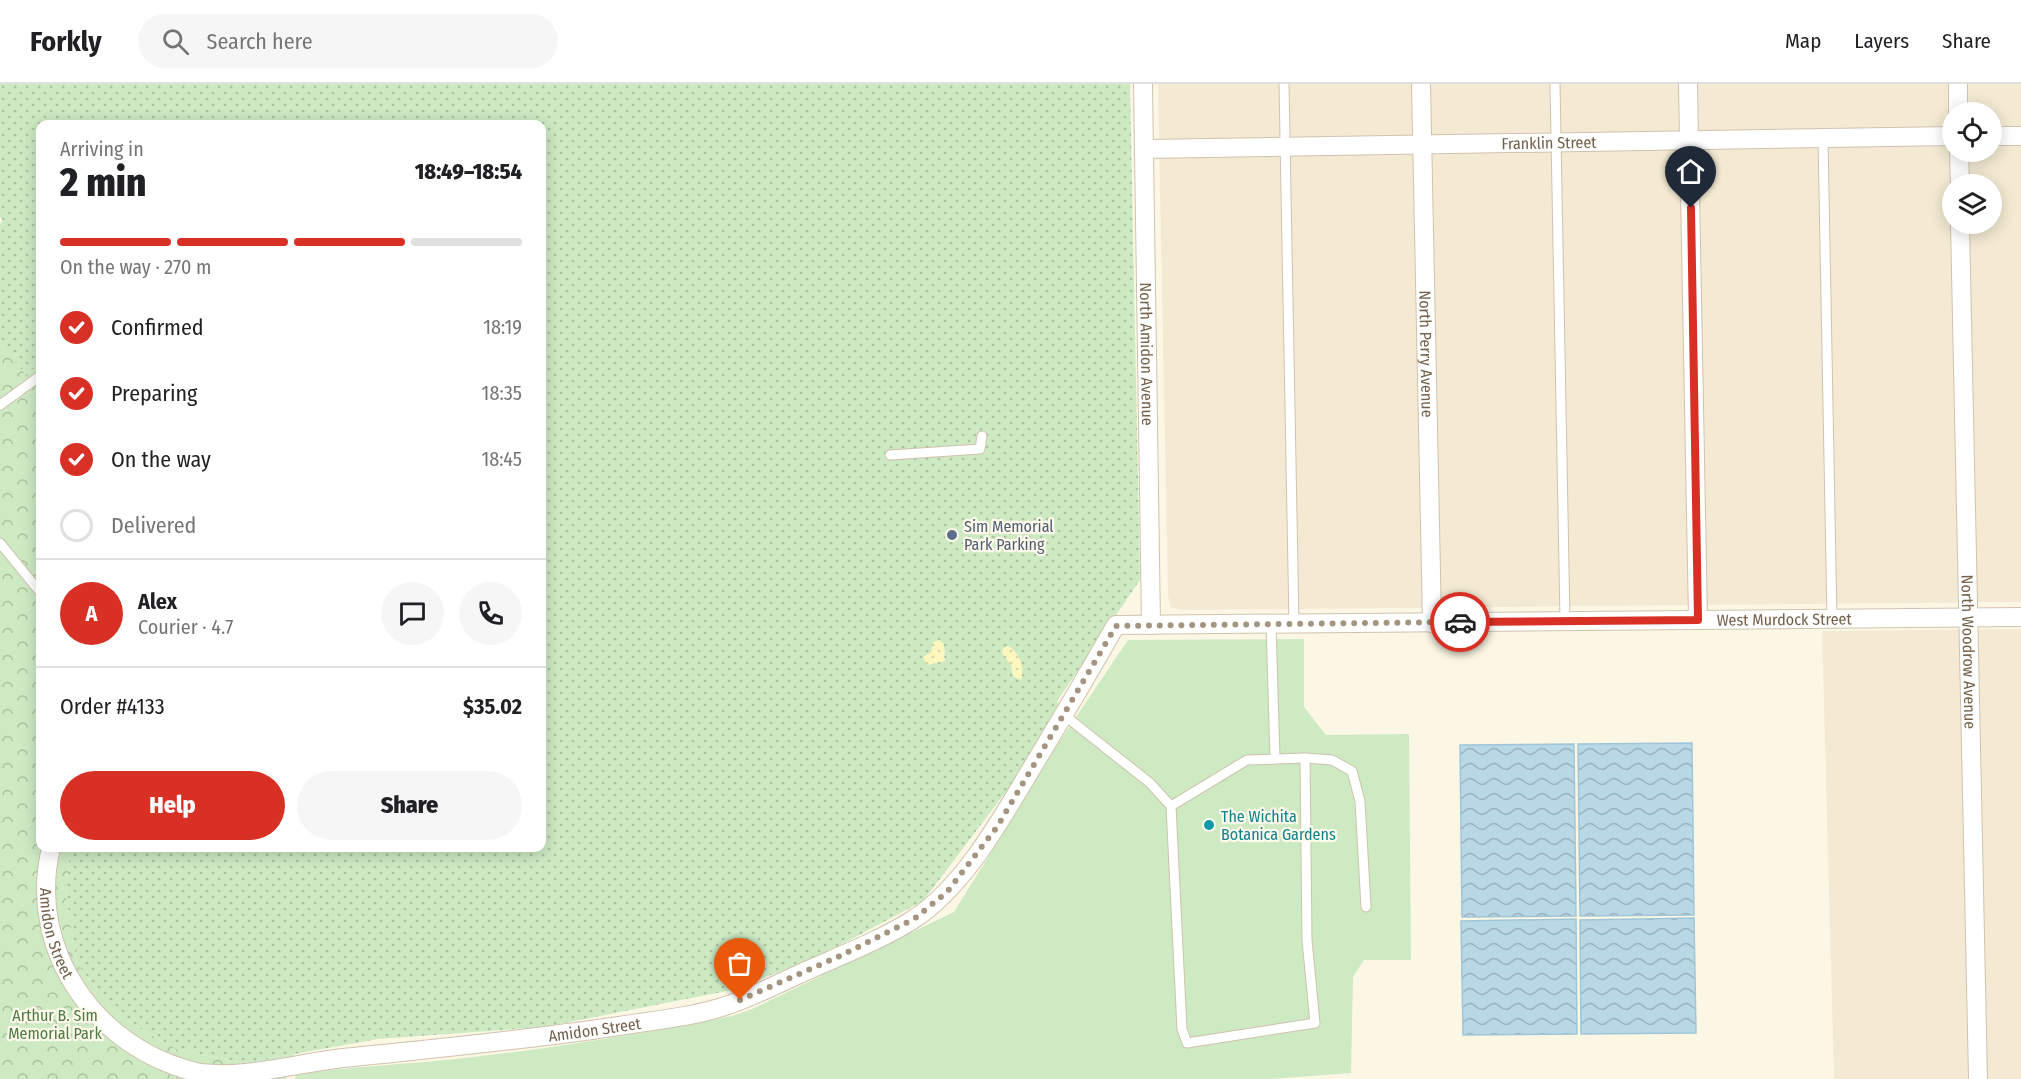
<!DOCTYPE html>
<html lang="en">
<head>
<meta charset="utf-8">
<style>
  body { margin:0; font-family:"Fira Sans Condensed",sans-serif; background:#f6f6f6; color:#202124; height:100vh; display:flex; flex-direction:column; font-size:22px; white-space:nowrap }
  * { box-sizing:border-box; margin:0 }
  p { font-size:20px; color:#757577 }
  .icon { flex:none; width:33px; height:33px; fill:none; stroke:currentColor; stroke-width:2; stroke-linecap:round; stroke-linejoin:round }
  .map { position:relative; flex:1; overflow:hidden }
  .drawer { position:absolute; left:36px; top:36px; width:510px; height:732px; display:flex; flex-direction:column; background:#fff; border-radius:12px; box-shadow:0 3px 15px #0003 }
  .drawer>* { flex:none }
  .fabs { position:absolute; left:1942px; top:18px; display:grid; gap:12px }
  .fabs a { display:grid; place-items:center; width:60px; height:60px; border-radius:50%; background:#fff; box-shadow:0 3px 15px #0003; font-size:30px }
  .pin { position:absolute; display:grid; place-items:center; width:51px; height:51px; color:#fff; margin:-62px -26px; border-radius:50% 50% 50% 0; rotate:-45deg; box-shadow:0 0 6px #0007 }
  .pin .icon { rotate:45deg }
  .courier { position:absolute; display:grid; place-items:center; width:60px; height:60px; margin:-30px; border:4px solid #d93025; border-radius:50%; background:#fff; color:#222; box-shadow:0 2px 8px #0007 }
  .summary em { font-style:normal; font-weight:800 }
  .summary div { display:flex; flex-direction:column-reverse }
  .summary { display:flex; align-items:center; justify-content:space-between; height:102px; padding:0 24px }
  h1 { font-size:39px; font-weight:800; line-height:45px }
  .bar { display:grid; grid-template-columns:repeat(4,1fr); gap:9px 6px; align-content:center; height:72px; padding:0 24px }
  .bar i { height:8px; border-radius:4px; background:#e0e0e0 }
  .bar .on { background:#d93025 }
  .bar p { grid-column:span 4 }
  .line { display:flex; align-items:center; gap:15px; padding:0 24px; border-top:2px solid #e0e0e0 }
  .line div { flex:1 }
  .round { display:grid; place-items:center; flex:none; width:63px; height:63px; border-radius:32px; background:#f6f6f6 }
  ol { padding:0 24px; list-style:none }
  li { display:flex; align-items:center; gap:18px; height:66px }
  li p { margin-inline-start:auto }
  li .icon { padding:6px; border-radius:50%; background:#d93025; color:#fff; stroke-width:4 }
  li:last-child { color:#757577 }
  li i { width:33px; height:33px; border:3px solid #e0e0e0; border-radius:50% }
  .primary-button { display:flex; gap:12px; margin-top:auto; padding:12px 24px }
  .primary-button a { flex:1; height:69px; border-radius:36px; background:#d93025; color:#fff; font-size:24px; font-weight:800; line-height:69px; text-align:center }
  .primary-button a+a { background:#f6f6f6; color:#202124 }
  header { display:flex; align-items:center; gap:36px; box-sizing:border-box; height:84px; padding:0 30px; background:#fff; border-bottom:2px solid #e0e0e0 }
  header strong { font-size:28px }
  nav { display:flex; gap:33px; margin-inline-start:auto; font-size:21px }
  .search { width:420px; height:54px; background:#f6f6f6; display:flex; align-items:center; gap:15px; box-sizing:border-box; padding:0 21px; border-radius:33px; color:#757577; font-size:22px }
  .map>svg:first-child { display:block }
  .residential { fill:#f4ead3; fill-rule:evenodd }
  .grass { fill:url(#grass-dots) }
  .sand { fill:url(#sand-dots) }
  .park { fill:url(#park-crowns) }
  .garden { fill:#cdeac3 }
  .water { fill:url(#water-waves); stroke:#9fc6d8; stroke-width:1.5 }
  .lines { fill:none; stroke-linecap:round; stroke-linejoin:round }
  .lane-casing { stroke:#d0c2ae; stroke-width:11 }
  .street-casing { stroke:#d0c2ae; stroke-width:20 }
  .lane { stroke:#fff; stroke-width:9 }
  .street { stroke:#fff; stroke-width:18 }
  .done { stroke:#a49580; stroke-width:6; stroke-dasharray:0 10.8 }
  .route { stroke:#d93025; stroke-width:8 }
  .service-dot { fill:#5c6f8a; stroke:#fffaeb; stroke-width:2 }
  .culture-dot { fill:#0f9aa8; stroke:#fffaeb; stroke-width:2 }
  .labels { text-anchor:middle; stroke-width:4.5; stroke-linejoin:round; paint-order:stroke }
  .street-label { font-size:16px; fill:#75604a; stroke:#fffaeb }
  .service-label { font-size:16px; fill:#4e5e75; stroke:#fffaeb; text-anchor:start }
  .culture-label { font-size:16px; fill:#0d838f; stroke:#fffaeb; text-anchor:start }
  .park-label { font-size:16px; fill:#4a7b42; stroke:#fffaeb }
</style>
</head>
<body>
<header>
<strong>Forkly</strong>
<div class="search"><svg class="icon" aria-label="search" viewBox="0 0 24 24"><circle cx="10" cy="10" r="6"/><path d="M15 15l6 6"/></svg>Search here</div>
<nav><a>Map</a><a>Layers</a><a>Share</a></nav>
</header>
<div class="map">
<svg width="2021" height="995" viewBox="0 0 2021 995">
  <defs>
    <pattern id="grass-dots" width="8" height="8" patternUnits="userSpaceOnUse" patternTransform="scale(1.5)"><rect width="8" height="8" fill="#cdeac3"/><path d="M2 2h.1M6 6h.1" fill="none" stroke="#abc1a0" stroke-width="1.8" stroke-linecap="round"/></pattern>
    <pattern id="sand-dots" width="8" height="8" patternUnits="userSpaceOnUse" patternTransform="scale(1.5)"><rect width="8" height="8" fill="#fcf7bf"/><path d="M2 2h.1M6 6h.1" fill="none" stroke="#dbd6a6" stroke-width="1.8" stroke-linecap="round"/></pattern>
    <pattern id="park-crowns" width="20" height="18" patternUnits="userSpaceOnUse" patternTransform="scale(1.5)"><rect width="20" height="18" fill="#cdeac3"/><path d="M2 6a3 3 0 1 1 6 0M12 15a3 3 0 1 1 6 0" fill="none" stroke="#abc1a0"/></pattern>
    <pattern id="water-waves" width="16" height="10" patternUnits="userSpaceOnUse" patternTransform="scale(1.5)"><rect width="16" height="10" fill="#b9d8e6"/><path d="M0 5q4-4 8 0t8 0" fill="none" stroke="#9bb3bc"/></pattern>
  </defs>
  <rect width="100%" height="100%" fill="#fcf7e4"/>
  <g class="residential">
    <path d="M1158 0H2021V518L1180 526 1170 523 1168 511ZM1953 28H1992V68H1953ZM1953 100H1992V140H1953Z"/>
    <path d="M2021 545V995H1834L1822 547Z"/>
  </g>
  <path class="grass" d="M0 0H1130L1140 496 1057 617 1064 631 923 817 818 873 732 906 544 943 378 955 244 979 176 965 117 931 77 880 66 812 70 764H542V40H40V279L26 291 0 261V140L3 136 0 133Z"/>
  <g class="sand">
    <path d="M939 556 944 560 945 577 927 581 923 573 931 568 933 558Z"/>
    <path d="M1008 562C1019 567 1025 584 1021 596L1013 592 1011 581 1002 569 1003 564Z"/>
  </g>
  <path class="park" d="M0 261 26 291 40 279V764H70L66 812 77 880 117 931 176 965 244 979 294 970 286 995H0Z"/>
  <path class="garden" d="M1304 555V623L1326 651 1409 650 1411 876H1364L1353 893 1351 989 1269 995H295L296 991C349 982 402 981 456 975 549 965 640 950 732 932L752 925 954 828 1061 655 1128 556Z"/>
  <g class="water">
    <path d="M1692 659 1694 831 1580 832 1578 660Z"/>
    <path d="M1574 660 1576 832 1462 833 1460 661Z"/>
    <path d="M1694 834 1696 949 1581 950 1580 836Z"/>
    <path d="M1576 835 1577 950 1463 951 1461 837Z"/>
  </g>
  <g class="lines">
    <g class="lane-casing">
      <g id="lane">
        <path d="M1284 0 1294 540"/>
        <path d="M1555 0 1565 536"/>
        <path d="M1823 54 1832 535"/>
        <path d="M0 321 40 292"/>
        <path d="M890 371 980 365 982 352"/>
        <path d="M0 459 40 508"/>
        <path d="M1271 540 1275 675"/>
        <path d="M1064 631 1150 699 1171 722 1182 945 1187 959 1315 939 1307 856 1305 674 1247 676 1171 722"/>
        <path d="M1305 674 1332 676 1352 687 1360 717 1366 823"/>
      </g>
    </g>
    <g class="street-casing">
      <g id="street">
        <path id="s1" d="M1143 0 1151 541"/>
        <path id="s2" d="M1421 0 1432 539"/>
        <path d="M1688 0 1698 536"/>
        <path d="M1958 0V28"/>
        <path d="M1992 52H2021"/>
        <path id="s3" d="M1144 65 1953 52"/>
        <path d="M1959 68 1960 100"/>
        <path id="s4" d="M1960 140 1978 995"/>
        <path id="s5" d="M51 764C26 867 98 967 200 989 249 995 304 977 353 973 440 964 526 956 612 943 648 937 687 934 722 923 751 914 779 899 806 887 842 871 881 856 914 835 964 802 1000 737 1030 687 1059 639 1088 590 1116 541L2021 533"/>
      </g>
    </g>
    <use href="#lane" class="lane"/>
    <use href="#street" class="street"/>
  </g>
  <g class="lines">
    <path class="done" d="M740 916 840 872 914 835 947 808 997 743 1116 542 1460 538"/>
    <path class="route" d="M1460 538 1698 536 1691 124"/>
  </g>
  <circle class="service-dot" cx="952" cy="451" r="6"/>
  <circle class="culture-dot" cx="1209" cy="741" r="6"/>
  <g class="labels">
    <g class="street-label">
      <text dy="6" stroke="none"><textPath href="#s3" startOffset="405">Franklin Street</textPath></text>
      <text dy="6" stroke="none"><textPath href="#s2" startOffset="270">North Perry Avenue</textPath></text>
      <text dy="6" stroke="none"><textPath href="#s1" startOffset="270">North Amidon Avenue</textPath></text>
      <text dy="6" stroke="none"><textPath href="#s5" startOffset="2066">West Murdock Street</textPath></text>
      <text dy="6" stroke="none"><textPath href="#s4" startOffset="428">North Woodrow Avenue</textPath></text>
      <text dy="6" stroke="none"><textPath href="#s5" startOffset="87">Amidon Street</textPath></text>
      <text dy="6" stroke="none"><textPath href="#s5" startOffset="698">Amidon Street</textPath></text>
    </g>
    <g class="service-label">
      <text x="964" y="448">Sim Memorial<tspan x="964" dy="18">Park Parking</tspan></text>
    </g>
    <g class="culture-label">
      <text x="1221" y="738">The Wichita<tspan x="1221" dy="18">Botanica Gardens</tspan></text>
    </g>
    <g class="park-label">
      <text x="55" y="937">Arthur B. Sim<tspan x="55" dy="18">Memorial Park</tspan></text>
    </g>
  </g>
</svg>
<div class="fabs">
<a><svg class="icon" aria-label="locate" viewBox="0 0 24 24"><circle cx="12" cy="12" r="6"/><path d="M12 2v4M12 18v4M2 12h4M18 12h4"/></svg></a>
<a><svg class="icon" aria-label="layers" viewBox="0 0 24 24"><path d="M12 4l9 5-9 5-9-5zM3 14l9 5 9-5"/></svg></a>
</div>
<div class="pin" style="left:740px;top:916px;background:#ea580c"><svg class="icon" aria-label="bag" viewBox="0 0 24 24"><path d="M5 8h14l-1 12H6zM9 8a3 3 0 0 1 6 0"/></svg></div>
<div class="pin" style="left:1691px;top:124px;background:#1f2937"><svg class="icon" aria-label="home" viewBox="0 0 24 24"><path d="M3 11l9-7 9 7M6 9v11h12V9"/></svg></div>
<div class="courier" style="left:1460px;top:538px"><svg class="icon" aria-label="car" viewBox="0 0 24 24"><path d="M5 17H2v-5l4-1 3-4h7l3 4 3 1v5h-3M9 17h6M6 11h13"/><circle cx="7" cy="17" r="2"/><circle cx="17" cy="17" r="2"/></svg></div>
<section class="drawer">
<div class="summary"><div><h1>2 min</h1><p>Arriving in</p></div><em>18:49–18:54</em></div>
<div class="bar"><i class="on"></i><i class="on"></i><i class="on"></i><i></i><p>On the way · 270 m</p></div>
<ol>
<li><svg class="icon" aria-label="check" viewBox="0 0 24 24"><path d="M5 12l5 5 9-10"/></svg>Confirmed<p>18:19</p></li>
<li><svg class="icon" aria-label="check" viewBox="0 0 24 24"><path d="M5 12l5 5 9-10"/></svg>Preparing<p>18:35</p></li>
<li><svg class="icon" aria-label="check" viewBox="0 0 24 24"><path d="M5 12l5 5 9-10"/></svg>On the way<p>18:45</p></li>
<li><i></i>Delivered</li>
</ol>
<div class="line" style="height:108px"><b class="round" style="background:#d93025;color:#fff">A</b><div><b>Alex</b><p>Courier · 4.7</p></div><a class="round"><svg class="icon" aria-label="chat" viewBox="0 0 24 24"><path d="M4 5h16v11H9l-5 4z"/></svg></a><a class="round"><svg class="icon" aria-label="phone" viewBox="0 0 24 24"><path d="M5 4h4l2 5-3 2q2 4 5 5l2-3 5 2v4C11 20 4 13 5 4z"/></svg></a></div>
<div class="line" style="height:78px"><div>Order #4133</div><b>$35.02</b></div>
<div class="primary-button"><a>Help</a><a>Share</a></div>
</section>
</div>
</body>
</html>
